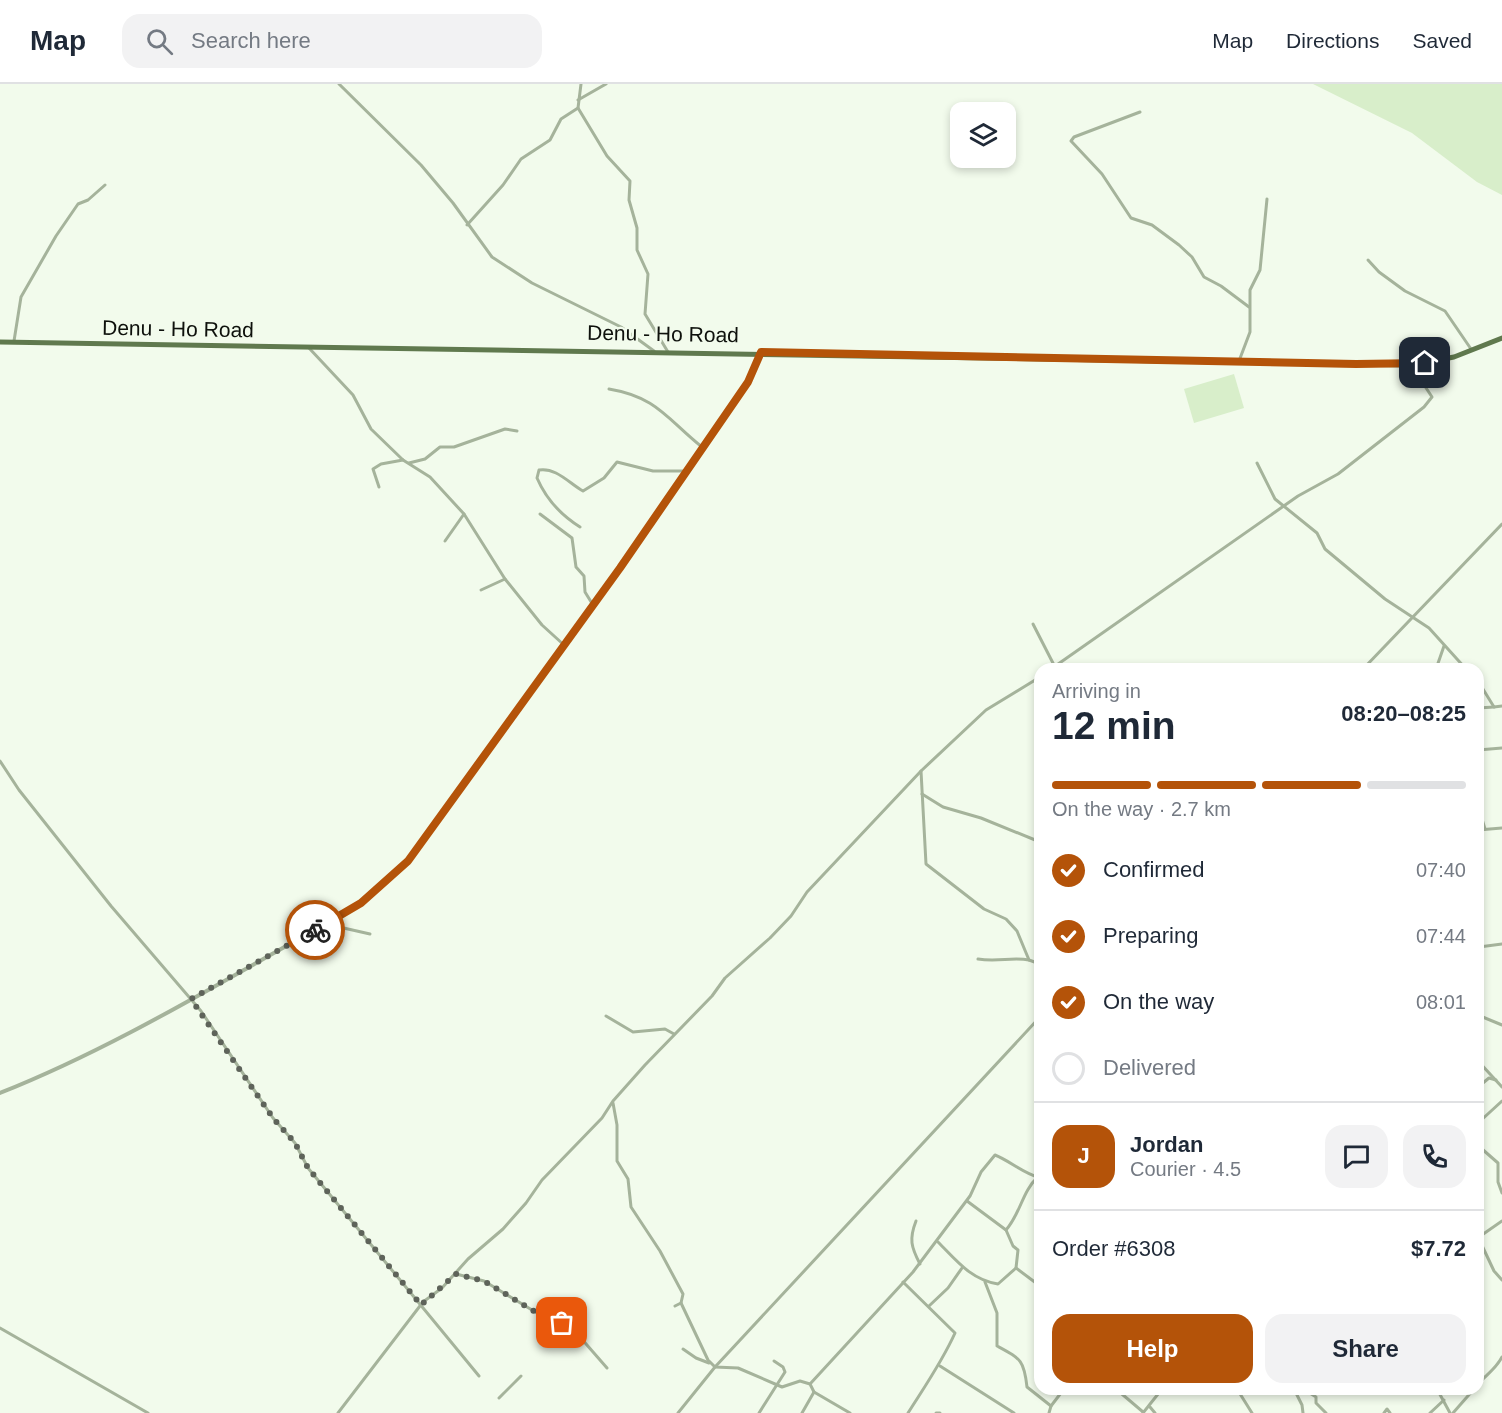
<!DOCTYPE html>
<html lang="en">
<head>
<meta charset="utf-8">
<style>
  body { margin:0; font-family:Arial,sans-serif; background:#f2f2f3; color:#1f2937; height:100vh; display:flex; flex-direction:column; font-size:22px; white-space:nowrap }
  * { box-sizing:border-box; margin:0 }
  p { font-size:20px; color:#747a83 }
  .icon { flex:none; width:33px; height:33px; fill:none; stroke:currentColor; stroke-width:2; stroke-linecap:round; stroke-linejoin:round }
  .map { position:relative; flex:1; overflow:hidden }
  .details { position:absolute; left:1034px; top:579px; width:450px; height:732px; display:flex; flex-direction:column; background:#fff; border-radius:18px; box-shadow:0 3px 9px #0003 }
  .details>* { flex:none }
  .controls { position:absolute; left:950px; top:18px; display:grid; gap:12px }
  .controls a { display:grid; place-items:center; width:66px; height:66px; border-radius:12px; background:#fff; box-shadow:0 3px 9px #0003; font-size:30px }
  .pin { position:absolute; display:grid; place-items:center; width:51px; height:51px; color:#fff; margin:-26px; border-radius:12px; box-shadow:0 3px 9px #0006 }
  .courier { position:absolute; display:grid; place-items:center; width:60px; height:60px; margin:-30px; border:4px solid #b45309; border-radius:50%; background:#fff; color:#222; box-shadow:0 2px 8px #0007 }
  .overview em { font-style:normal; font-weight:700 }
  .overview div { display:flex; flex-direction:column-reverse }
  .overview { display:flex; align-items:center; justify-content:space-between; height:102px; padding:0 18px }
  h1 { font-size:39px; font-weight:700; line-height:45px }
  .bar { display:grid; grid-template-columns:repeat(4,1fr); gap:9px 6px; align-content:center; height:72px; padding:0 18px }
  .bar i { height:8px; border-radius:4px; background:#e0e1e3 }
  .bar .active { background:#b45309 }
  .bar p { grid-column:span 4 }
  .line { display:flex; align-items:center; gap:15px; padding:0 18px; border-top:2px solid #e0e1e3 }
  .line div { flex:1 }
  .round { display:grid; place-items:center; flex:none; width:63px; height:63px; border-radius:18px; background:#f2f2f3 }
  ol { padding:0 18px; list-style:none }
  li { display:flex; align-items:center; gap:18px; height:66px }
  li p { margin-inline-start:auto }
  li .icon { padding:6px; border-radius:50%; background:#b45309; color:#fff; stroke-width:4 }
  li:last-child { color:#747a83 }
  li i { width:33px; height:33px; border:3px solid #e0e1e3; border-radius:50% }
  .button { display:flex; gap:12px; margin-top:auto; padding:12px 18px }
  .button a { flex:1; height:69px; border-radius:18px; background:#b45309; color:#fff; font-size:24px; font-weight:700; line-height:69px; text-align:center }
  .button a+a { background:#f2f2f3; color:#1f2937 }
  header { display:flex; align-items:center; gap:36px; box-sizing:border-box; height:84px; padding:0 30px; background:#fff; border-bottom:2px solid #e0e1e3 }
  header strong { font-size:28px }
  nav { display:flex; gap:33px; margin-inline-start:auto; font-size:21px }
  .search { width:420px; height:54px; background:#f2f2f3; display:flex; align-items:center; gap:15px; box-sizing:border-box; padding:0 21px; border-radius:18px; color:#747a83; font-size:22px }
  .map>svg:first-child { display:block }
  .green { fill:#d8eeca }
  .lines { fill:none; stroke-linecap:round; stroke-linejoin:round }
  .minor { stroke:#a5b39b; stroke-width:3 }
  .tertiary { stroke:#a5b39b; stroke-width:4 }
  .primary { stroke:#60794e; stroke-width:5 }
  .done { stroke:#5e635a; stroke-width:6; stroke-dasharray:0 10.8 }
  .route { stroke:#b45309; stroke-width:8 }
  .labels { text-anchor:middle; stroke-width:4.5; stroke-linejoin:round; paint-order:stroke }
  .street-label { font-size:21px; fill:#0e110c; stroke:#f2fbec }
</style>
</head>
<body>
<header>
<strong>Map</strong>
<div class="search"><svg class="icon" aria-label="search" viewBox="0 0 24 24"><circle cx="10" cy="10" r="6"/><path d="M15 15l6 6"/></svg>Search here</div>
<nav><a>Map</a><a>Directions</a><a>Saved</a></nav>
</header>
<div class="map">
<svg width="1502" height="1329" viewBox="0 0 1502 1329">
  <rect width="100%" height="100%" fill="#f2fbec"/>
  <g class="green">
    <path d="M1313 0H1502V111L1477 98 1412 49Z"/>
    <path d="M1234 290 1244 324 1194 339 1184 305Z"/>
  </g>
  <g class="lines">
    <g class="minor">
      <path d="M339 0 421 81 453 119 492 173 532 199 621 243 654 267"/>
      <path d="M581 0 578 24 607 72 630 97 629 116 637 144V166L648 190 645 230 668 268"/>
      <path d="M578 16 606 0"/>
      <path d="M1140 28 1074 53 1071 57 1102 90 1131 134 1152 141 1179 161 1192 173 1204 193 1221 202 1249 223"/>
      <path d="M467 141 503 101 521 75 550 56 561 35 578 24"/>
      <path d="M1368 176 1379 188 1405 207 1445 227 1471 265"/>
      <path d="M14 257 21 213 56 152 78 120 88 116 105 101"/>
      <path d="M309 264 353 311 371 345 403 376 430 393 464 430 505 495 542 541 564 561"/>
      <path d="M1239 277 1250 248V206L1260 186 1267 115"/>
      <path d="M609 305C657 313 667 335 702 363"/>
      <path d="M409 379 425 375 440 363H454L505 345 517 347"/>
      <path d="M1257 379 1275 415 1317 449 1325 465 1385 515 1429 544 1466 585"/>
      <path d="M379 403 373 385 381 380 403 376"/>
      <path d="M540 430 572 454 576 483 584 492 585 508 593 521"/>
      <path d="M580 443C561 431 546 415 537 394L539 386C556 383 570 400 583 407L604 394 617 378 653 387H685"/>
      <path d="M445 457 464 430"/>
      <path d="M481 506 505 495"/>
      <path d="M1033 540 1056 585"/>
      <path d="M1051 585 1298 412 1338 390 1424 323 1432 313 1411 281"/>
      <path d="M1363 585 1502 440"/>
      <path d="M1436 585 1444 562"/>
      <path d="M1478 597 1494 623 1502 622"/>
      <path d="M1478 624 1494 623"/>
      <path d="M1478 666 1502 664"/>
      <path d="M0 677 19 706 111 822 201 927 273 1034 295 1059 308 1084 479 1292"/>
      <path d="M921 687 926 780 984 825 1006 835 1017 847 1029 876 1040 880"/>
      <path d="M922 710 943 723 981 734 1040 758"/>
      <path d="M1478 722 1485 745"/>
      <path d="M1478 746 1502 744"/>
      <path d="M326 840 370 850"/>
      <path d="M1479 863 1502 860"/>
      <path d="M978 875C997 878 1013 873 1029 876"/>
      <path d="M1478 931 1502 941"/>
      <path d="M606 932 633 948 665 945 674 950"/>
      <path d="M1478 977 1502 1003"/>
      <path d="M1478 1003 1489 994 1496 996"/>
      <path d="M613 1019 617 1041V1077L628 1095 631 1123 660 1167 683 1210 681 1219 675 1222"/>
      <path d="M1478 1039 1502 1017"/>
      <path d="M1478 1049 1482 1065 1498 1079V1098L1502 1109"/>
      <path d="M967 1117 1006 1146 1013 1162 1018 1166 1016 1184 1040 1202"/>
      <path d="M916 1137C909 1155 911 1163 920 1180"/>
      <path d="M1006 1146C1021 1129 1022 1107 1038 1093"/>
      <path d="M1478 1153 1494 1187 1502 1196"/>
      <path d="M1479 1153 1502 1137"/>
      <path d="M938 1158C956 1176 971 1196 998 1200L1016 1184"/>
      <path d="M456 1190 484 1197 542 1232 573 1245 607 1284"/>
      <path d="M903 1198 955 1249C942 1278 925 1302 908 1329"/>
      <path d="M985 1198 997 1229V1262C1021 1275 1024 1276 1027 1303L1051 1322"/>
      <path d="M681 1219 708 1276 715 1283 738 1284 782 1303 800 1297 810 1300 814 1308 850 1329"/>
      <path d="M929 1222 948 1204 962 1184"/>
      <path d="M0 1244 148 1329"/>
      <path d="M683 1265 696 1274 709 1279"/>
      <path d="M940 1282 1014 1329"/>
      <path d="M810 1300 913 1188 970 1112 981 1088 995 1071C1010 1077 1023 1089 1038 1093L1040 1097"/>
      <path d="M1478 1300C1487 1290 1496 1285 1502 1273"/>
      <path d="M1116 1305 1143 1328"/>
      <path d="M1237 1305 1252 1329"/>
      <path d="M1294 1305 1302 1321 1303 1329"/>
      <path d="M1437 1305 1450 1329"/>
      <path d="M1298 1310 1305 1306 1316 1313V1319L1326 1329"/>
      <path d="M499 1314 521 1292"/>
      <path d="M1150 1323 1155 1329"/>
      <path d="M338 1329 423 1218 442 1204 468 1175 503 1145 526 1119 542 1096 602 1034 613 1017 645 981 712 912 725 894 770 854 791 832 807 808 921 687 986 626 1040 593"/>
      <path d="M678 1329 715 1283 1040 933"/>
      <path d="M759 1329 785 1288 783 1283 774 1277"/>
      <path d="M802 1329 814 1308"/>
      <path d="M936 1329H940"/>
      <path d="M1049 1329 1051 1322 1064 1305"/>
      <path d="M1143 1329 1162 1305"/>
      <path d="M1384 1329 1387 1325 1390 1329"/>
      <path d="M1430 1329 1444 1316"/>
      <path d="M1453 1329 1474 1305"/>
    </g>
    <path class="tertiary" d="M0 1009C116 963 222 897 331 837L375 808 408 777 620 484 748 298 761 269"/>
    <path class="primary" d="M0 258 1411 281 1454 273 1502 254"/>
  </g>
  <g class="lines">
    <path class="done" d="M315 846 191 915 273 1034 295 1059 308 1084 421 1221 456 1190 484 1197 542 1232 562 1239"/>
    <path class="route" d="M315 846 361 819 408 777 620 484 748 298 761 268 1356 280 1425 279"/>
  </g>
  <g class="labels">
    <g class="street-label">
      <text transform="translate(178 245) rotate(1)" y="7">Denu - Ho Road</text>
      <text transform="translate(663 250) rotate(1)" y="7">Denu - Ho Road</text>
    </g>
  </g>
</svg>
<div class="controls">
<a><svg class="icon" aria-label="layers" viewBox="0 0 24 24"><path d="M12 4l9 5-9 5-9-5zM3 14l9 5 9-5"/></svg></a>
</div>
<div class="pin" style="left:562px;top:1239px;background:#ea580c"><svg class="icon" aria-label="bag" viewBox="0 0 24 24"><path d="M5 8h14l-1 12H6zM9 8a3 3 0 0 1 6 0"/></svg></div>
<div class="pin" style="left:1425px;top:279px;background:#1f2937"><svg class="icon" aria-label="home" viewBox="0 0 24 24"><path d="M3 11l9-7 9 7M6 9v11h12V9"/></svg></div>
<div class="courier" style="left:315px;top:846px"><svg class="icon" aria-label="bike" viewBox="0 0 24 24"><circle cx="6" cy="16" r="4"/><circle cx="18" cy="16" r="4"/><path d="M6 16l4-8h5l3 8M10 8l3 8H6M13 5h3"/></svg></div>
<section class="details">
<div class="overview"><div><h1>12 min</h1><p>Arriving in</p></div><em>08:20–08:25</em></div>
<div class="bar"><i class="active"></i><i class="active"></i><i class="active"></i><i></i><p>On the way · 2.7 km</p></div>
<ol>
<li><svg class="icon" aria-label="check" viewBox="0 0 24 24"><path d="M5 12l5 5 9-10"/></svg>Confirmed<p>07:40</p></li>
<li><svg class="icon" aria-label="check" viewBox="0 0 24 24"><path d="M5 12l5 5 9-10"/></svg>Preparing<p>07:44</p></li>
<li><svg class="icon" aria-label="check" viewBox="0 0 24 24"><path d="M5 12l5 5 9-10"/></svg>On the way<p>08:01</p></li>
<li><i></i>Delivered</li>
</ol>
<div class="line" style="height:108px"><b class="round" style="background:#b45309;color:#fff">J</b><div><b>Jordan</b><p>Courier · 4.5</p></div><a class="round"><svg class="icon" aria-label="chat" viewBox="0 0 24 24"><path d="M4 5h16v11H9l-5 4z"/></svg></a><a class="round"><svg class="icon" aria-label="phone" viewBox="0 0 24 24"><path d="M5 4h4l2 5-3 2q2 4 5 5l2-3 5 2v4C11 20 4 13 5 4z"/></svg></a></div>
<div class="line" style="height:78px"><div>Order #6308</div><b>$7.72</b></div>
<div class="button"><a>Help</a><a>Share</a></div>
</section>
</div>
</body>
</html>
